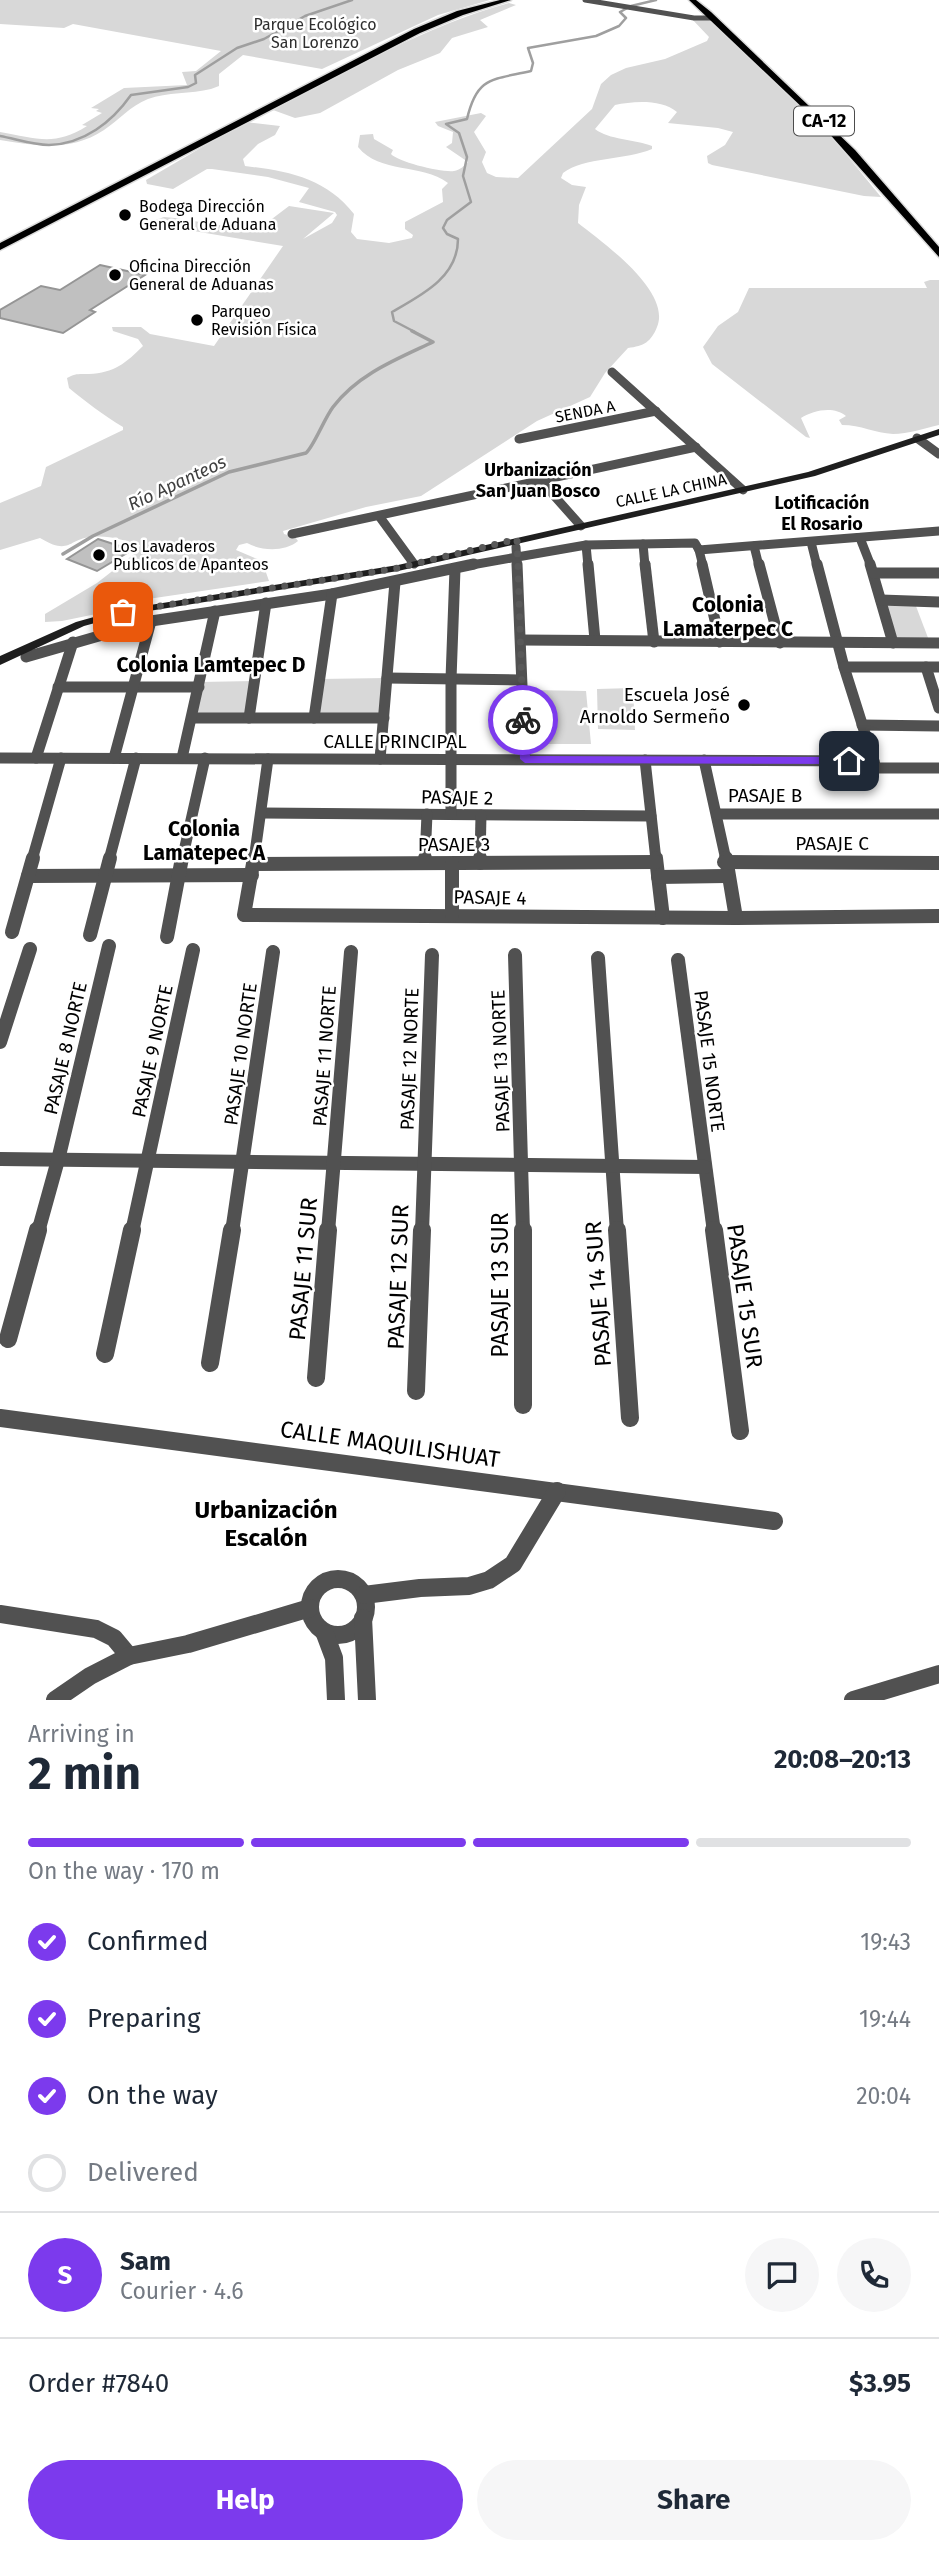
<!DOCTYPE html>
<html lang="en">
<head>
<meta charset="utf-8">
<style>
  body { margin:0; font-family:"Fira Sans",sans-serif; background:#f6f6f7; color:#1f2937; height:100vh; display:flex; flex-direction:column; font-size:26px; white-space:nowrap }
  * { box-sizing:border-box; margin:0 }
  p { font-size:23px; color:#747a83 }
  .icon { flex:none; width:38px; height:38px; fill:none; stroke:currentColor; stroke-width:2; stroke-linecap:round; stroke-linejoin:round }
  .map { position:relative; height:1700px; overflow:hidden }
  .side { display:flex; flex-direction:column; background:#fff; flex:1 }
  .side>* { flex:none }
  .pin { position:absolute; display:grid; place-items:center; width:60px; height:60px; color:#fff; margin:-30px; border-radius:14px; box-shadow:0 4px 10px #0006 }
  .courier { position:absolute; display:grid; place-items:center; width:70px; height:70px; margin:-35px; border:5px solid #7c3aed; border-radius:50%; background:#fff; color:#222; box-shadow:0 2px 9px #0007 }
  .head em { font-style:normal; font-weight:700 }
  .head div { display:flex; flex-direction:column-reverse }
  .head { display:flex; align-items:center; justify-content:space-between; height:119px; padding:0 28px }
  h1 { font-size:46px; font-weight:700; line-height:52px }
  .bar { display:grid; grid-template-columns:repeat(4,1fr); gap:10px 7px; align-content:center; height:84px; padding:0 28px }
  .bar i { height:9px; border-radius:5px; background:#e0e1e3 }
  .bar .selected { background:#7c3aed }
  .bar p { grid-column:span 4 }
  .line { display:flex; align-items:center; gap:18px; padding:0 28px; border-top:2px solid #e0e1e3 }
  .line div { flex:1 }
  .round { display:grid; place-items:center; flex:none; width:74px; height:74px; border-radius:37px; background:#f6f6f7 }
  ol { padding:0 28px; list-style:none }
  li { display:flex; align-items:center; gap:21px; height:77px }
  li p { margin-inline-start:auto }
  li .icon { padding:7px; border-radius:50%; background:#7c3aed; color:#fff; stroke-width:4 }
  li:last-child { color:#747a83 }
  li i { width:38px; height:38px; border:4px solid #e0e1e3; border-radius:50% }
  .action { display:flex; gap:14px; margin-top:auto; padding:14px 28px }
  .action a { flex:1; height:80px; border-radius:42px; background:#7c3aed; color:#fff; font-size:28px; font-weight:700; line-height:80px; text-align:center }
  .action a+a { background:#f6f6f7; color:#1f2937 }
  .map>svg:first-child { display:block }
  .green { fill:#d8d8d8 }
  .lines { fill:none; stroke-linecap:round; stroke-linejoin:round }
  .stream-far1 { stroke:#9f9f9f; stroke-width:2.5 }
  .stream { stroke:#9f9f9f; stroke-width:3.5 }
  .building { fill:#c0c0c0; stroke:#959595; stroke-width:2 }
  .primary-casing { stroke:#dbdbdb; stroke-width:3 }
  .street-far4 { stroke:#515151; stroke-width:5 }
  .street-far3 { stroke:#515151; stroke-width:9 }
  .street-far2 { stroke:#515151; stroke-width:11 }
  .street-far1 { stroke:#515151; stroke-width:14 }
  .street { stroke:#515151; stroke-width:18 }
  .secondary { fill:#1e1e1e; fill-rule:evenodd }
  .primary { fill:#000; fill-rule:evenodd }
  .route { fill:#7c3aed }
  .done { stroke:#595959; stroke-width:7; stroke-dasharray:0 12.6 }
  .poi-dot { fill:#000; stroke:#fff; stroke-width:2.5 }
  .labels { text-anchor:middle; stroke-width:5; stroke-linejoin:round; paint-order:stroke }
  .far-park-label { font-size:16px; fill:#2f2f2f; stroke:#fff }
  .far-poi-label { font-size:16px; fill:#000; stroke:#fff; text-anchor:start }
  .far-street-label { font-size:16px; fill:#000; stroke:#fff }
  .shield { fill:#fff; stroke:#4c4c4c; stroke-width:2 }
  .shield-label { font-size:18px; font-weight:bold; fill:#000 }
  .far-neighbourhood-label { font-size:18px; font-weight:bold; fill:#000; stroke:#fff }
  .far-water-label { font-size:18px; font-style:italic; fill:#404040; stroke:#fff }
  .poi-label { font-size:19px; fill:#000; stroke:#fff; text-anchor:end }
  .street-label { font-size:19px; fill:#000; stroke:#fff }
  .neighbourhood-label { font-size:21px; font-weight:bold; fill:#000; stroke:#fff }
  .near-street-label { font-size:23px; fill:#000; stroke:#fff }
  .near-neighbourhood-label { font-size:24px; font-weight:bold; fill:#000; stroke:#fff }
</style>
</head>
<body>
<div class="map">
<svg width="939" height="1700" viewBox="0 0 939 1700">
  <rect width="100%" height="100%" fill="#fff"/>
  <g class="green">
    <path d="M0 0H490L438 15 322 69 243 55 219 74V86L211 89C191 94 167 92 148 99 130 106 119 120 104 130 71 152 36 146 0 140V132C36 138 54 147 87 126L82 125 102 113 96 111 99 109 91 108 124 88 187 85 182 72 196 71 221 51 73 24 64 28 0 24Z"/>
    <path d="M509 3 516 5 480 20 488 27 452 38 440 53 398 70 320 113 295 118 273 110C350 70 425 26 509 3Z"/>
    <path d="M691 18 709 20 761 69 831 136 881 197 864 196 712 165 708 163 707 156 725 145 733 132 718 128 668 123 677 112C662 99 633 101 615 105L595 129C609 140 634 139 652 146V149C626 160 584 157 563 173L561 178 572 185 586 187 579 205 578 223C602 242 672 291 657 327 651 342 644 346 628 348L605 373 590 397 537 421 421 496 366 507 283 531 284 534 295 537 298 541C285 552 261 551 247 543L239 545 236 550 262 561 269 581 148 599 145 604 62 621 45 622V614L97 583 138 551 140 545C123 540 109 535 91 537 68 539 70 556 40 538L0 550V503L41 486 46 467 123 430V427C103 415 86 402 69 388L67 378C75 373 80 374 89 374 114 373 126 363 143 346L138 339 113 331 112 327H141L150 334 214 346 283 246 146 223 164 217 175 218 256 231 289 206 334 213 303 239 332 223 337 215 335 212 299 202 309 188 268 177 212 169H207L173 189 147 184 146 180 245 122 280 126 275 135 258 144 243 159 245 166C287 171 326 178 354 214L351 232 357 239 389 243 412 238 413 235 405 229V222L443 202 442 189 448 183C421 163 380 174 358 147L360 135 373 134 374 139 393 150 391 154C398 162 443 173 454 171 460 170 464 166 468 162L446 147 452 143 453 132 438 126 435 122 481 113 486 116 474 132 486 152 482 162 487 173 496 177 518 178 592 109 601 84 611 75 626 68 665 59 707 41 709 37Z"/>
    <path d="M930 280H939V425C925 428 908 434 893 434 875 433 861 425 842 425L839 420 846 416C834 406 814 410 801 418L810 438 806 437 712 364 703 347 718 326 738 312 749 288H927L924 282Z"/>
    <path d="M881 600 914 601 930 643H893Z"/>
    <path d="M387 678 384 718H314L319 679Z"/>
    <path d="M254 681 249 718H192L200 682Z"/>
    <path d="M633 688 635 730 598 729 597 689Z"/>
    <path d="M531 690 586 691 591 744H533Z"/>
  </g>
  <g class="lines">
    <g class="stream-far1">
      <path d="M0 136C16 139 33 145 49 145 84 144 112 122 131 95L188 87 196 83 195 75 237 48 264 39 305 16 352 0"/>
      <path d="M415 332 394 321 392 312C422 295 458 277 458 239L447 234 443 228 447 220 471 202 463 176 467 157 459 133 446 124 467 119C477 76 492 80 531 71L533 63 528 48 596 36 619 26 626 18 620 12 631 6 656 0"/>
    </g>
    <path class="stream" d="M63 554 93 536 229 472 306 453C314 446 324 419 333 407 358 374 397 359 433 342L412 331"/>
  </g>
  <g class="building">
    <path d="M100 265 145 275 90 310 95 312 63 333 0 318V310L41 286 60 290Z"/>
    <path d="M98 539 132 550 97 571 67 559Z"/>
  </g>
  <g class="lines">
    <g class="primary-casing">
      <g id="primary">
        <path d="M500 0H511L463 15 420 33 0 250V243L414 29 457 11Z"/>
        <path d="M689 0H696L711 12 855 150 939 247V257L826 130Z"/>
      </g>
    </g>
    <path class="street-far4" d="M585 0 694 18H712"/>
    <g class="street-far3">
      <path d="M612 372 743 490"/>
      <path d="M917 438 939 454"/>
      <path d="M519 439 656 411"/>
      <path d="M541 481 581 526"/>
      <path d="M379 516 414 564"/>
      <path d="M292 534 696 447"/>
      <path d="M860 538 871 566"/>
      <path d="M811 542 817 566"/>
      <path d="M643 544 645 566"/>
      <path d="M586 545 588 566"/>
      <path d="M754 546 759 566"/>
      <path d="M516 547 517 566"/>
      <path d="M699 550 703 566"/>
      <path d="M466 566 586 545 695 543 699 550 939 531"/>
    </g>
    <g class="street-far2">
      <path d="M517 564 525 759"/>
      <path d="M588 564 595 640"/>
      <path d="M645 564 654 642"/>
      <path d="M702 564 720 642"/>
      <path d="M759 564 780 643"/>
      <path d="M817 564 844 667 876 768H939"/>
      <path d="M870 564 893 643"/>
      <path d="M874 573H939"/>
      <path d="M881 600 939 602"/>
      <path d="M521 640 939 643"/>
      <path d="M26 657 151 621 332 594 474 564"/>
      <path d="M844 667H939"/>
      <path d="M926 667 939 708"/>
      <path d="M387 678 520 680"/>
      <path d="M58 687H199"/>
      <path d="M192 718H384"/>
      <path d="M249 718 266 603"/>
      <path d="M314 718 332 594"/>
      <path d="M862 725 939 726"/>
      <path d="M0 758 874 761"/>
      <path d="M36 758 73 642"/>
      <path d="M114 758 151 621"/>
      <path d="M182 758 215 611"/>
      <path d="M380 759 395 582"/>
      <path d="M645 760 656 860"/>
      <path d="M704 760 726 860"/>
      <path d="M262 813 651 816"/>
      <path d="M451 814V679L455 569"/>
      <path d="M718 814H939"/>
      <path d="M32 860 61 758"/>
      <path d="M109 860 136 758"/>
      <path d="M182 860 205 758"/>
      <path d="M254 860 268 759"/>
      <path d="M425 860 427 814"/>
      <path d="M480 860 481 815"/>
    </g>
    <g class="street-far1">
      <path d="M254 858 244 915 736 918 939 916"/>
      <path d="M656 858 663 918"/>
      <path d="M726 858 736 918"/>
      <path d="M724 862 939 863"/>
      <path d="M425 863V858"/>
      <path d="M480 863V858"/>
      <path d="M253 864 656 862"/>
      <path d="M452 864V915"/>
      <path d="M28 876 252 875"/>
      <path d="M658 877 726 876"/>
      <path d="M12 932 33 858"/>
      <path d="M90 935 110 858"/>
      <path d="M167 937 182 858"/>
      <path d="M515 955 523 1232"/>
      <path d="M598 958 617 1232"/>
      <path d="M678 960 714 1232"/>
      <path d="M0 1042 30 949"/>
      <path d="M0 1159 705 1167"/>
      <path d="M38 1232 58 1160 109 946"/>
      <path d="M132 1232 193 950"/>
      <path d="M232 1232 273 952"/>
      <path d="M328 1232 351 952"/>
      <path d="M422 1232 432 955"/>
    </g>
    <g class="street">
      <path d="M523 1230V1405"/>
      <path d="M617 1230 630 1418"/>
      <path d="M714 1230 740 1431"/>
      <path d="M8 1339 38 1230"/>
      <path d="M105 1354 132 1230"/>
      <path d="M210 1363 232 1230"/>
      <path d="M316 1378 328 1230"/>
      <path d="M416 1391 422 1230"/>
      <path d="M0 1418 774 1521"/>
      <circle cx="338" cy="1607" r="28"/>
      <path d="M364 1595 420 1588 469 1586 489 1580 513 1564 557 1491"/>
      <path d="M0 1614 96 1629 114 1638 129 1656"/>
      <path d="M363 1618 367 1700"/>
      <path d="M325 1634 334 1658 336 1700"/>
      <path d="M55 1700 90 1676 129 1656 188 1644 310 1608"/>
      <path d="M853 1700 939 1674"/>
    </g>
    <path class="secondary" d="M939 429V435L815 476 398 571 124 615 84 626 0 665V656L76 622 119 610 398 565 808 472Z"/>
    <use href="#primary" class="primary"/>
  </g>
  <path class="route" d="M523 716 528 720 530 756 849 757 855 761 849 764 525 763 520 759 518 720Z"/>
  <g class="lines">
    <path class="done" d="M123 612 398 568 517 539 523 720"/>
  </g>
  <g class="poi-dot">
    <circle cx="125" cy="215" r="7"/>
    <circle cx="115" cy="275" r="7"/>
    <circle cx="197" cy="320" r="7"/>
    <circle cx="99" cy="555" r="7"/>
    <circle cx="744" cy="705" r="7"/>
  </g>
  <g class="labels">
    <g class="far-park-label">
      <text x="315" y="30">Parque Ecológico<tspan x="315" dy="18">San Lorenzo</tspan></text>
    </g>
    <g class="far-poi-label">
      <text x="139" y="212">Bodega Dirección<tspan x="139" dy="18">General de Aduana</tspan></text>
      <text x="129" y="272">Oficina Dirección<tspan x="129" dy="18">General de Aduanas</tspan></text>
      <text x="211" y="317">Parqueo<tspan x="211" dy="18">Revisión Física</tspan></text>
      <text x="113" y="552">Los Lavaderos<tspan x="113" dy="18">Publicos de Apanteos</tspan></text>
    </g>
    <g class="far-street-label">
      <text transform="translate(585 411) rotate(-11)" y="6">SENDA A</text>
      <text transform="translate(671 490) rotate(-12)" y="6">CALLE LA CHINA</text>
    </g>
    <rect class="shield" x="794" y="106.5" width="60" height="29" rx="5"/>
    <g class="shield-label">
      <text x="824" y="127">CA-12</text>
    </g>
    <g class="far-neighbourhood-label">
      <text x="538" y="476">Urbanización<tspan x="538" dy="21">San Juan Bosco</tspan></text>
      <text x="822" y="509">Lotificación<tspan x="822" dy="21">El Rosario</tspan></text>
    </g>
    <g class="far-water-label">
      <text transform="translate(177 483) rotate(-25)" y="6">Río Apanteos</text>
    </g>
    <g class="poi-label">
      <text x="730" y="701">Escuela José<tspan x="730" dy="22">Arnoldo Sermeño</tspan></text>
    </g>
    <g class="street-label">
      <text x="395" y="748">CALLE PRINCIPAL</text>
      <text x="765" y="802">PASAJE B</text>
      <text transform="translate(457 797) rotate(1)" y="7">PASAJE 2</text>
      <text x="832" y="850">PASAJE C</text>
      <text x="454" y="851">PASAJE 3</text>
      <text transform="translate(490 897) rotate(1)" y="7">PASAJE 4</text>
      <text transform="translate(65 1048) rotate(-77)" y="7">PASAJE 8 NORTE</text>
      <text transform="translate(152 1051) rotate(-78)" y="7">PASAJE 9 NORTE</text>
      <text transform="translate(240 1054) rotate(-82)" y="7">PASAJE 10 NORTE</text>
      <text transform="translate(324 1056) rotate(-86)" y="7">PASAJE 11 NORTE</text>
      <text transform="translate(409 1059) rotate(-88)" y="7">PASAJE 12 NORTE</text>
      <text transform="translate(500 1061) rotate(-92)" y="7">PASAJE 13 NORTE</text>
      <text transform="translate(710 1061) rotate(83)" y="7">PASAJE 15 NORTE</text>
    </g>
    <g class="neighbourhood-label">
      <text x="728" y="612">Colonia<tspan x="728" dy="24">Lamaterpec C</tspan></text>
      <text x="211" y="672">Colonia Lamtepec D</text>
      <text x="204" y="836">Colonia<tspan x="204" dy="24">Lamatepec A</tspan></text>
    </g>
    <g class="near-street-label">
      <text transform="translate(303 1269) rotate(-85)" y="8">PASAJE 11 SUR</text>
      <text transform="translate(398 1277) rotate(-88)" y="8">PASAJE 12 SUR</text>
      <text transform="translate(500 1285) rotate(-90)" y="8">PASAJE 13 SUR</text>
      <text transform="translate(598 1294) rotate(-94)" y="8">PASAJE 14 SUR</text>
      <text transform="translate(745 1296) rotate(82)" y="8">PASAJE 15 SUR</text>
      <text transform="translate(390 1444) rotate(8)" y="8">CALLE MAQUILISHUAT</text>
    </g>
    <g class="near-neighbourhood-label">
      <text x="266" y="1518">Urbanización<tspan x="266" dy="28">Escalón</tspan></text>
    </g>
  </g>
</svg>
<div class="pin" style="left:123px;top:612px;background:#ea580c"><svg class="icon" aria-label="bag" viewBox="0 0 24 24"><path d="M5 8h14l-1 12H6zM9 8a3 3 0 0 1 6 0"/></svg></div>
<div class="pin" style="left:849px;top:761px;background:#1f2937"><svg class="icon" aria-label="home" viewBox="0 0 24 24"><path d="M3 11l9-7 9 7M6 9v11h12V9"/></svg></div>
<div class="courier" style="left:523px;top:720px"><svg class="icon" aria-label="bike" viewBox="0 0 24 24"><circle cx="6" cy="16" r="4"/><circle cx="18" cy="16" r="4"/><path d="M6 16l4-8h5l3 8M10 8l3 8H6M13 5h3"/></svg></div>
</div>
<section class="side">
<div class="head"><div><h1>2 min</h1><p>Arriving in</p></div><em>20:08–20:13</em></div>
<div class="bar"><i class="selected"></i><i class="selected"></i><i class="selected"></i><i></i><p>On the way · 170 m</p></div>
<ol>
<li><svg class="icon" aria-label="check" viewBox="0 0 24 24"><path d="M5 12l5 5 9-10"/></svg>Confirmed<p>19:43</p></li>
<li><svg class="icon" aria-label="check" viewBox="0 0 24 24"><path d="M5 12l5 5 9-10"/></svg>Preparing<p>19:44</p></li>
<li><svg class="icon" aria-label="check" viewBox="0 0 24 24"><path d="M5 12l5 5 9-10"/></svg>On the way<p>20:04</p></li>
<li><i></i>Delivered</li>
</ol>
<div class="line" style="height:126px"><b class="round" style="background:#7c3aed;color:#fff">S</b><div><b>Sam</b><p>Courier · 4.6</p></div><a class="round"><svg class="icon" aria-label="chat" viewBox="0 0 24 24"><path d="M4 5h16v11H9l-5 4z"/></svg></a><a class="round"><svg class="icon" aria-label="phone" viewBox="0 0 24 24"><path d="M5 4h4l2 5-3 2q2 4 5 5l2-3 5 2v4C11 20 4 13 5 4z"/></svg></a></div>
<div class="line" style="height:91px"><div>Order #7840</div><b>$3.95</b></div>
<div class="action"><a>Help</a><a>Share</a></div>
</section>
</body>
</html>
